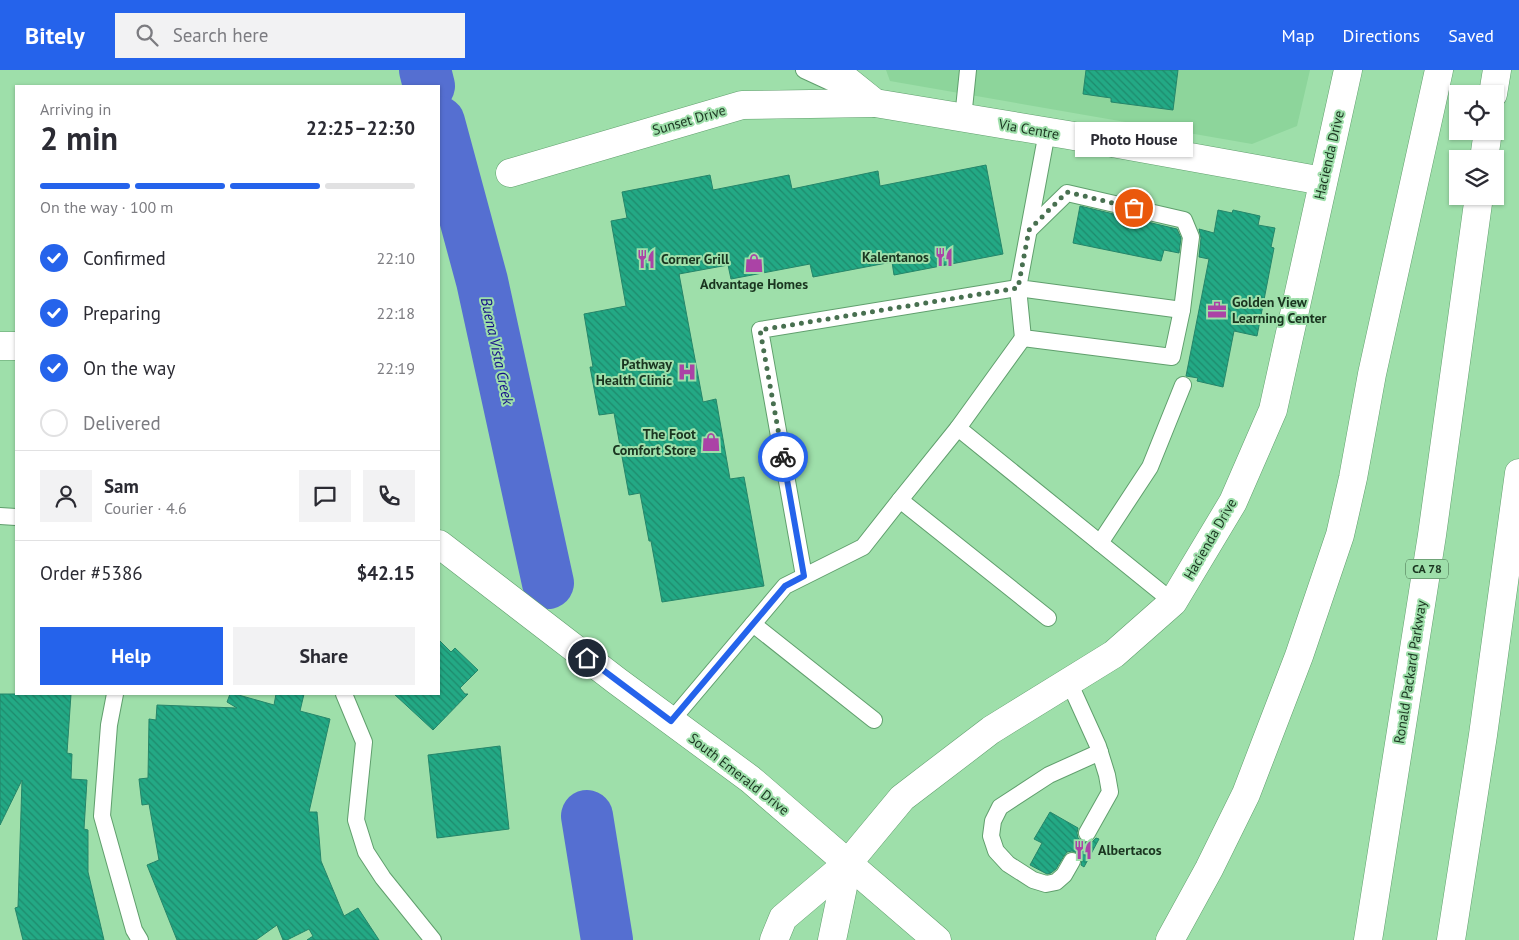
<!DOCTYPE html>
<html lang="en">
<head>
<meta charset="utf-8">
<style>
  body { margin:0; font-family:"PT Sans",sans-serif; background:#f2f2f3; color:#2b2b33; height:100vh; display:flex; flex-direction:column; font-size:19px; white-space:nowrap }
  * { box-sizing:border-box; margin:0 }
  p { font-size:16px; color:#7c7c81 }
  .icon { flex:none; width:28px; height:28px; fill:none; stroke:currentColor; stroke-width:2; stroke-linecap:round; stroke-linejoin:round }
  .map { position:relative; flex:1; overflow:hidden }
  .drawer { position:absolute; left:15px; top:15px; width:425px; height:610px; display:flex; flex-direction:column; background:#fff; border-radius:0px; box-shadow:0 1px 4px #0004 }
  .drawer>* { flex:none }
  .fabs { position:absolute; left:1449px; top:15px; display:grid; gap:10px }
  .fabs a { display:grid; place-items:center; width:55px; height:55px; border-radius:0px; background:#fff; box-shadow:0 1px 4px #0004; font-size:25px }
  .pin { position:absolute; display:grid; place-items:center; width:42px; height:42px; color:#fff; margin:-21px; border:2px solid #fff; border-radius:50%; box-shadow:0 1px 5px #0007 }
  .courier { position:absolute; display:grid; place-items:center; width:50px; height:50px; margin:-25px; border:4px solid #2563eb; border-radius:50%; background:#fff; color:#222; box-shadow:0 1px 6px #0007 }
  .bubble { position:absolute; height:35px; border-radius:0px; background:#fff; box-shadow:0 1px 4px #0004; font-size:16px; font-weight:800; line-height:35px; text-align:center }
  .head em { font-style:normal; font-weight:800 }
  .head div { display:flex; flex-direction:column-reverse }
  .head { display:flex; align-items:center; justify-content:space-between; height:85px; padding:0 25px }
  h1 { font-size:32px; font-weight:800; line-height:38px }
  .bar { display:grid; grid-template-columns:repeat(4,1fr); gap:8px 5px; align-content:center; height:60px; padding:0 25px }
  .bar i { height:6px; border-radius:4px; background:#e1e1e2 }
  .bar .active { background:#2563eb }
  .bar p { grid-column:span 4 }
  .line { display:flex; align-items:center; gap:12px; padding:0 25px; border-top:1px solid #e1e1e2 }
  .line div { flex:1 }
  .round { display:grid; place-items:center; flex:none; width:52px; height:52px; border-radius:0px; background:#f2f2f3 }
  ol { padding:0 25px; list-style:none }
  li { display:flex; align-items:center; gap:15px; height:55px }
  li p { margin-inline-start:auto }
  li .icon { padding:5px; border-radius:50%; background:#2563eb; color:#fff; stroke-width:4 }
  li:last-child { color:#7c7c81 }
  li i { width:28px; height:28px; border:2px solid #e1e1e2; border-radius:50% }
  .cta { display:flex; gap:10px; margin-top:auto; padding:10px 25px }
  .cta a { flex:1; height:58px; border-radius:0px; background:#2563eb; color:#fff; font-size:20px; font-weight:800; line-height:58px; text-align:center }
  .cta a+a { background:#f2f2f3; color:#2b2b33 }
  header { display:flex; align-items:center; gap:30px; box-sizing:border-box; height:70px; padding:0 25px; background:#2563eb; color:#fff }
  header strong { font-size:24px }
  nav { display:flex; gap:28px; margin-inline-start:auto; font-size:18px }
  .search { width:350px; height:45px; background:#f2f2f3; display:flex; align-items:center; gap:12px; box-sizing:border-box; padding:0 18px; border-radius:0px; color:#7c7c81; font-size:19px }
  .map>svg:first-child { display:block }
  .built { fill:#8dd59b }
  .lines { fill:none; stroke-linecap:round; stroke-linejoin:round }
  .river { stroke:#556fd1; stroke-width:52 }
  .building { fill:url(#building-back-hatch); stroke:#25866a }
  .lane-casing { stroke:#609f6d; stroke-width:18 }
  .street-casing { stroke:#609f6d; stroke-width:29 }
  .secondary-casing { stroke:#609f6d; stroke-width:29 }
  .highway-casing { stroke:#609f6d; stroke-width:29 }
  .lane { stroke:#fff; stroke-width:16 }
  .street { stroke:#fff; stroke-width:28 }
  .secondary { stroke:#fff; stroke-width:28 }
  .highway { stroke:#fff; stroke-width:28 }
  .done { stroke:#487050; stroke-width:5; stroke-dasharray:0 9 }
  .route { stroke:#2563eb; stroke-width:6 }
  .labels { text-anchor:middle; stroke-width:4; stroke-linejoin:round; paint-order:stroke }
  .shield { fill:#9edfaa; stroke:#426849; stroke-width:1 }
  .shield-label { font-size:12px; font-weight:bold; fill:#1a3520 }
  .street-label { font-size:14px; fill:#1a3520; stroke:#9edfaa }
  .poi-label { font-size:14px; font-weight:bold; fill:#1a3520; stroke:#9edfaa; text-anchor:end }
  .water-label { font-size:15px; font-style:italic; fill:#140d87; stroke:#9edfaa }
</style>
</head>
<body>
<header>
<strong>Bitely</strong>
<div class="search"><svg class="icon" aria-label="search" viewBox="0 0 24 24"><circle cx="10" cy="10" r="6"/><path d="M15 15l6 6"/></svg>Search here</div>
<nav><a>Map</a><a>Directions</a><a>Saved</a></nav>
</header>
<div class="map">
<svg width="1519" height="870" viewBox="0 0 1519 870">
  <defs>
    <pattern id="building-back-hatch" width="6" height="6" patternUnits="userSpaceOnUse" patternTransform="scale(1.25)"><rect width="6" height="6" fill="#23a985"/><path d="M-1 5l2 2M0 0l6 6M5-1l2 2" fill="none" stroke="#1e8a6c"/></pattern>
  </defs>
  <rect width="100%" height="100%" fill="#9edfaa"/>
  <path class="built" d="M886 0H1310L1297 56 1252 74 890 11Z"/>
  <g class="lines">
    <g class="river">
      <path d="M425 0 429 16"/>
      <path d="M439 52 482 211 548 513"/>
      <path d="M587 746 607 870"/>
    </g>
  </g>
  <g class="building">
    <path d="M1086 0H1178L1173 40 1111 32V28L1083 24Z"/>
    <path d="M986 95 1003 184 894 205 892 192 813 207 810 194 731 209 728 195 679 204 703 332 716 329 730 409 744 407 764 516 662 532 651 471H649L640 423 629 425 614 343 599 345 590 297H593L584 244 626 236 611 151 627 148 622 122 710 105 713 120 789 105 792 119 878 101 880 116Z"/>
    <path d="M1080 136 1177 159 1181 168 1179 183 1164 180 1161 191 1073 173Z"/>
    <path d="M1218 140 1232 143 1233 140 1260 146 1258 155 1275 158 1271 177 1274 178 1257 266 1234 261 1223 317 1197 311 1198 308 1186 306 1209 189 1199 187 1201 168 1199 159 1214 163Z"/>
    <path d="M439 570 451 582 455 578 478 600 460 618 465 624H468L433 660 394 624H439Z"/>
    <path d="M0 624H71L67 683 72 684 71 709 87 710 84 759 88 760V802L104 870H23L15 838 18 837 22 710 0 755Z"/>
    <path d="M230 624H235L274 635 276 624H304L300 641 330 649 309 742H317L321 791 344 846 358 838 379 870H307L313 866 309 859 287 870H283L277 855 256 870H177L147 795 159 790 149 734 142 735 139 709 148 708 149 649 156 650 157 635 237 638 227 632Z"/>
    <path d="M500 676 509 759 437 768 428 685Z"/>
    <path d="M1050 742 1078 758 1077 763 1078 768 1083 772 1087 773 1092 772 1096 768 1099 769 1084 797 1081 795 1082 790 1080 786 1077 783 1072 781 1067 782 1064 786 1056 799 1051 803 1047 804 1030 795 1042 773 1034 769Z"/>
  </g>
  <g class="lines">
    <g class="lane-casing">
      <g id="lane">
        <path d="M804 0 843 18"/>
        <path d="M963 48 968 0"/>
        <path d="M1047 62 1018 218 1182 240"/>
        <path d="M958 358 1173 532"/>
        <path d="M900 430 1048 548"/>
        <path d="M0 446 16 447"/>
        <path d="M1100 473 1150 397 1183 315"/>
        <path d="M804 506 760 260 1018 218 1023 268 1172 287 1182 240 1191 167 1184 150 1067 123 1029 160"/>
        <path d="M753 554 874 650"/>
        <path d="M1069 612 1098 676 1107 705 1110 722 1087 763"/>
        <path d="M115 624 109 655 102 746 134 860 140 870"/>
        <path d="M344 624 364 672 356 750 366 782 383 808 433 870"/>
        <path d="M671 651 785 516 863 477 900 430 958 358 1023 268"/>
        <path d="M1072 791 1064 805 1056 812 1046 814 1033 810 1008 794 996 781 991 766 993 751 1000 737 1049 705 1100 682"/>
      </g>
    </g>
    <g class="street-casing">
      <g id="street">
        <path d="M834 0 875 33 1068 65 1323 111"/>
        <path d="M510 103 742 35 875 33"/>
      </g>
    </g>
    <g class="secondary-casing">
      <g id="secondary">
        <path d="M0 276H16"/>
        <path d="M439 474 617 611 750 709 937 870"/>
        <path d="M774 870 783 848 848 793 902 728 991 660 1114 584 1173 532 1233 432 1273 340 1348 0"/>
        <path d="M832 870 848 793"/>
      </g>
    </g>
    <g class="highway-casing">
      <g id="highway">
        <path d="M1493 24 1497 0"/>
        <path d="M1484 89 1488 61"/>
        <path d="M1170 870 1209 799 1246 724 1299 586 1340 465 1353 408 1372 304 1439 0"/>
        <path d="M1368 870 1432 465 1479 126"/>
        <path d="M1451 870 1483 665 1519 403"/>
      </g>
    </g>
    <use href="#lane" class="lane"/>
    <use href="#street" class="street"/>
    <use href="#secondary" class="secondary"/>
    <use href="#highway" class="highway"/>
  </g>
  <g class="lines">
    <path class="done" d="M783 387 760 260 1018 218 1029 160 1067 122 1134 138"/>
    <path class="route" d="M587 588 671 651 785 516 804 506 783 387"/>
  </g>
  <defs>
    <g id="restaurant-bare" transform="scale(1.5)"><path d="M-5-6h1v4h1v-4h1v4h1v-4h1v5L-1.5 .5V6h-2V.5L-5-1ZM5-6V6H3V1.5H1.5Q1.5-4 5-6Z" fill="#ab43a6" stroke="#9edfaa" stroke-width="2.5" paint-order="stroke"/></g>
    <g id="shop-bare" transform="scale(1.5)"><path d="M-5-2.5h2.3a2.7 3.5 0 0 1 5.4 0H5L5.5 6h-11ZM-1.5-2.5h3a1.5 2.3 0 0 0-3 0Z" fill="#ab43a6" stroke="#9edfaa" stroke-width="2.5" paint-order="stroke"/></g>
    <g id="office-bare" transform="scale(1.5)"><path d="M-6-3h4V-5.5h4V-3h4V5H-6ZM-1-4.5V-3h2v-1.5ZM-6 0V1H6V0Z" fill="#ab43a6" stroke="#9edfaa" stroke-width="2.5" paint-order="stroke"/></g>
    <g id="hospital-bare" transform="scale(1.5)"><path d="M-5-5h3v3.5h4V-5h3V5h-3V1.5h-4V5h-3Z" fill="#ab43a6" stroke="#9edfaa" stroke-width="2.5" paint-order="stroke"/></g>
  </defs>
  <g fill-rule="evenodd">
    <use href="#restaurant-bare" x="944" y="187"/>
    <use href="#restaurant-bare" x="646" y="189"/>
    <use href="#shop-bare" x="754" y="193"/>
    <use href="#office-bare" x="1217" y="240"/>
    <use href="#hospital-bare" x="687" y="302"/>
    <use href="#shop-bare" x="711" y="372"/>
    <use href="#restaurant-bare" x="1083" y="780"/>
  </g>
  <g class="labels">
    <rect class="shield" x="1406" y="489.5" width="42" height="19" rx="4"/>
    <g class="shield-label">
      <text x="1427" y="503">CA 78</text>
    </g>
    <g class="street-label">
      <text transform="translate(689 50) rotate(-16)" y="5">Sunset Drive</text>
      <text transform="translate(1029 59) rotate(10)" y="5">Via Centre</text>
      <text transform="translate(1329 85) rotate(-77)" y="5">Hacienda Drive</text>
      <text transform="translate(1210 469) rotate(-60)" y="5">Hacienda Drive</text>
      <text transform="translate(1410 602) rotate(-81)" y="5">Ronald Packard Parkway</text>
      <text transform="translate(739 704) rotate(38)" y="5">South Emerald Drive</text>
    </g>
    <g class="poi-label">
      <text x="929" y="192">Kalentanos</text>
      <text x="661" y="194" text-anchor="start">Corner Grill</text>
      <text x="754" y="219" text-anchor="middle">Advantage Homes</text>
      <text x="1232" y="237" text-anchor="start">Golden View<tspan x="1232" dy="16">Learning Center</tspan></text>
      <text x="672" y="299">Pathway<tspan x="672" dy="16">Health Clinic</tspan></text>
      <text x="696" y="369">The Foot<tspan x="696" dy="16">Comfort Store</tspan></text>
      <text x="1098" y="785" text-anchor="start">Albertacos</text>
    </g>
    <g class="water-label">
      <text transform="translate(497 281) rotate(78)" y="5">Buena Vista Creek</text>
    </g>
  </g>
</svg>
<div class="fabs">
<a><svg class="icon" aria-label="locate" viewBox="0 0 24 24"><circle cx="12" cy="12" r="6"/><path d="M12 2v4M12 18v4M2 12h4M18 12h4"/></svg></a>
<a><svg class="icon" aria-label="layers" viewBox="0 0 24 24"><path d="M12 4l9 5-9 5-9-5zM3 14l9 5 9-5"/></svg></a>
</div>
<div class="pin" style="left:1134px;top:138px;background:#ea580c"><svg class="icon" aria-label="bag" viewBox="0 0 24 24"><path d="M5 8h14l-1 12H6zM9 8a3 3 0 0 1 6 0"/></svg></div>
<div class="pin" style="left:587px;top:588px;background:#1f2937"><svg class="icon" aria-label="home" viewBox="0 0 24 24"><path d="M3 11l9-7 9 7M6 9v11h12V9"/></svg></div>
<div class="courier" style="left:783px;top:387px"><svg class="icon" aria-label="bike" viewBox="0 0 24 24"><circle cx="6" cy="16" r="4"/><circle cx="18" cy="16" r="4"/><path d="M6 16l4-8h5l3 8M10 8l3 8H6M13 5h3"/></svg></div>
<div class="bubble" style="left:1075px;top:52px;width:118px">Photo House</div>
<section class="drawer">
<div class="head"><div><h1>2 min</h1><p>Arriving in</p></div><em>22:25–22:30</em></div>
<div class="bar"><i class="active"></i><i class="active"></i><i class="active"></i><i></i><p>On the way · 100 m</p></div>
<ol>
<li><svg class="icon" aria-label="check" viewBox="0 0 24 24"><path d="M5 12l5 5 9-10"/></svg>Confirmed<p>22:10</p></li>
<li><svg class="icon" aria-label="check" viewBox="0 0 24 24"><path d="M5 12l5 5 9-10"/></svg>Preparing<p>22:18</p></li>
<li><svg class="icon" aria-label="check" viewBox="0 0 24 24"><path d="M5 12l5 5 9-10"/></svg>On the way<p>22:19</p></li>
<li><i></i>Delivered</li>
</ol>
<div class="line" style="height:90px"><a class="round"><svg class="icon" aria-label="person" viewBox="0 0 24 24"><circle cx="12" cy="8" r="4"/><path d="M4 21q1-7 8-7t8 7"/></svg></a><div><b>Sam</b><p>Courier · 4.6</p></div><a class="round"><svg class="icon" aria-label="chat" viewBox="0 0 24 24"><path d="M4 5h16v11H9l-5 4z"/></svg></a><a class="round"><svg class="icon" aria-label="phone" viewBox="0 0 24 24"><path d="M5 4h4l2 5-3 2q2 4 5 5l2-3 5 2v4C11 20 4 13 5 4z"/></svg></a></div>
<div class="line" style="height:65px"><div>Order #5386</div><b>$42.15</b></div>
<div class="cta"><a>Help</a><a>Share</a></div>
</section>
</div>
</body>
</html>
